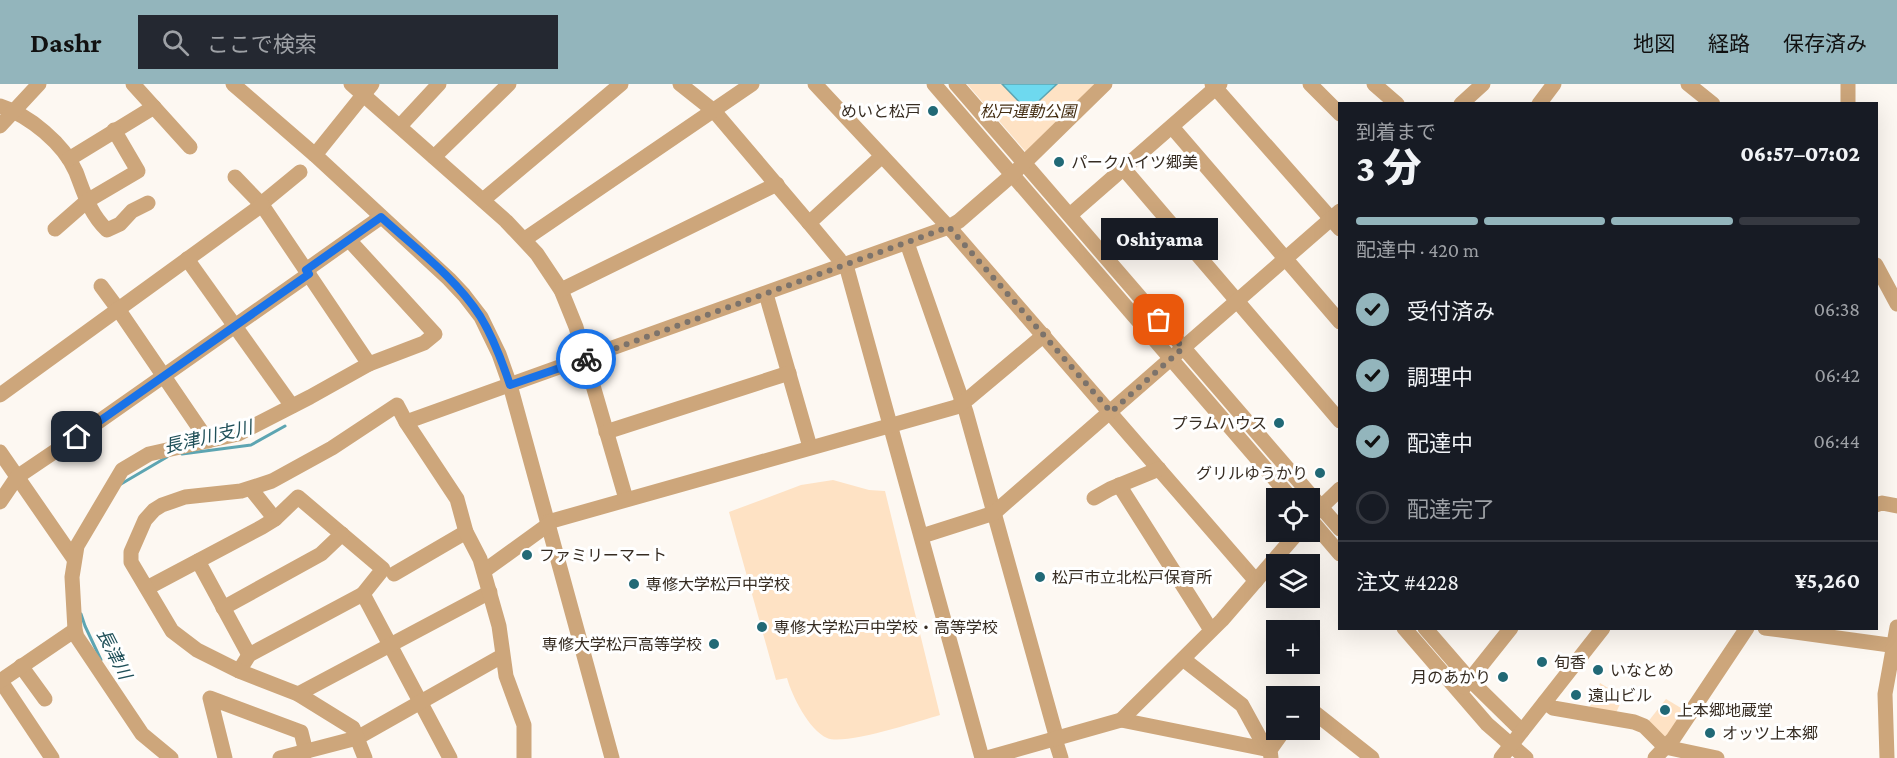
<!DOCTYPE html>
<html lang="ja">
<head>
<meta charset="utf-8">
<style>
  body { margin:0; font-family:"Crimson Pro","Noto Sans JP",serif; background:#242831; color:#f1f3f6; height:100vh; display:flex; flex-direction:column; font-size:22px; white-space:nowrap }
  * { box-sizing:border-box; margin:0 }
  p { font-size:20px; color:#9ea1a6 }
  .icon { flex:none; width:33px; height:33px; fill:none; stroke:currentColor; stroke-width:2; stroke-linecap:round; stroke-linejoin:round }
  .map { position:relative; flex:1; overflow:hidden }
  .side { position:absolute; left:1338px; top:18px; width:540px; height:528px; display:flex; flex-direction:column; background:#171b24; border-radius:0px; box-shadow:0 6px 24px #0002 }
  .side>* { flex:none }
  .fabs { position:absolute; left:1266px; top:404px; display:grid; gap:12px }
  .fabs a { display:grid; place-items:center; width:54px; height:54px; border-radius:0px; background:#171b24; box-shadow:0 6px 24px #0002; font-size:30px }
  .pin { position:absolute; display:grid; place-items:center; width:51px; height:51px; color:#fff; margin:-26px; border-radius:12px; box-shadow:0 3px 9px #0006 }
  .courier { position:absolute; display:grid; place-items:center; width:60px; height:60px; margin:-30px; border:4px solid #1a73e8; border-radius:50%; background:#fff; color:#222; box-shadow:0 2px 8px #0007 }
  .bubble { position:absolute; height:42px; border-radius:0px; background:#171b24; box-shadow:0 6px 24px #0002; font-size:20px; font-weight:800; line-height:42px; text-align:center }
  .overview em { font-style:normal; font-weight:800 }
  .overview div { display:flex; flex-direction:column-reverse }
  .overview { display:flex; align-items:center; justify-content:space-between; height:102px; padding:0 18px }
  h1 { font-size:39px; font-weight:800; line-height:45px }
  .bar { display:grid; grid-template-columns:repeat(4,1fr); gap:9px 6px; align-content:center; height:72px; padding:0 18px }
  .bar i { height:8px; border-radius:4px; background:#363941 }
  .bar .on { background:#93b5bc }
  .bar p { grid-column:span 4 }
  .line { display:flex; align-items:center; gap:15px; padding:0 18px; border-top:2px solid #363941 }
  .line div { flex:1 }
  ol { padding:0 18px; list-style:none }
  li { display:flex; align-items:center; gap:18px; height:66px }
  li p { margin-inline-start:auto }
  li .icon { padding:6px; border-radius:50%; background:#93b5bc; color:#111; stroke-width:4 }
  li:last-child { color:#9ea1a6 }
  li i { width:33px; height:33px; border:3px solid #363941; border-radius:50% }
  header { display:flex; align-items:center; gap:36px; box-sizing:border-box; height:84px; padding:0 30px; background:#93b5bc; color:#111 }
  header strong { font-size:28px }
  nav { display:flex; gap:33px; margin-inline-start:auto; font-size:21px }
  .search { width:420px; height:54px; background:#242831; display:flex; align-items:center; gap:15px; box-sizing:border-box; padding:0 21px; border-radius:0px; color:#9ea1a6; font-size:22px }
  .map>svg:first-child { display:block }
  .green { fill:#fee2c4 }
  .water { fill:#6ed9ef; stroke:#5da5b2; stroke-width:1.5 }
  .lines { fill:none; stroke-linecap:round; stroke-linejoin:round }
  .stream { stroke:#5da5b2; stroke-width:3 }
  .minor { stroke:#cda67b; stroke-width:15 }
  .done { stroke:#7c736b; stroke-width:6; stroke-dasharray:0 10.8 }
  .route { stroke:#1a73e8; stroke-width:8 }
  .poi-dot { fill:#216976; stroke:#fff; stroke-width:2 }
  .labels { text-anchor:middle; stroke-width:6; stroke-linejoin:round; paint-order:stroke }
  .poi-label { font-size:16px; fill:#362c22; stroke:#fff; text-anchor:start }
  .park-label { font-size:16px; font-style:italic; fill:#432c11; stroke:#fff }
  .water-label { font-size:18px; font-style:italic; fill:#205059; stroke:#fff }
</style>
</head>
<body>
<header>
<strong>Dashr</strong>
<div class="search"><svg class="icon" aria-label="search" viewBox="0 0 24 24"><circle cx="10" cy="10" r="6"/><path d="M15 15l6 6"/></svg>ここで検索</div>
<nav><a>地図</a><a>経路</a><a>保存済み</a></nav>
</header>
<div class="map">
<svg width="1897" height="674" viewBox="0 0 1897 674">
  <rect width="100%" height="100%" fill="#fdf8f2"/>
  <g class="green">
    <path d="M967 0H1095L1026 68Z"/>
    <path d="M833 396 869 406 885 407 940 631C919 637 844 662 827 654 809 646 792 612 787 594L776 596 729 428 801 401Z"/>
    <path d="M1600 599 1623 613 1616 629H1587Z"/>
    <path d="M1666 615 1686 627 1668 654H1662L1647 639Z"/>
  </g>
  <path class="water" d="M1002 0H1057L1028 27Z"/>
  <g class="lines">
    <g class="stream">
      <path d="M182 370 251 361 285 342"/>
      <path d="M121 400 167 373"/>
      <path d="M81 530 85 542 101 576"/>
    </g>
    <g class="minor">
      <path d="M133 0 190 63"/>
      <path d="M233 0 315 71 449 195 464 211 481 233 499 270 510 301 612 674"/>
      <path d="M351 0 506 137 537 170 561 206 576 243 626 415"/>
      <path d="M680 0 714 27 809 139 839 175 841 182"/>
      <path d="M815 0 955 150 1256 497"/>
      <path d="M934 0 1291 414"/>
      <path d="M956 0 1340 445"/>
      <path d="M1212 0 1340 145"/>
      <path d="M1310 0 1340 30"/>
      <path d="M1374 0 1397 20"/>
      <path d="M1688 0 1713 20"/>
      <path d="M1848 0V20"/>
      <path d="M1461 20 1483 0"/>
      <path d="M1539 20 1554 0"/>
      <path d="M0 22C29 31 64 60 76 88 84 109 90 130 107 146L120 140 132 127 148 119"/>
      <path d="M0 42 39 0"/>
      <path d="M400 42 439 0"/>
      <path d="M1172 43 1340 238"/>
      <path d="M315 71 372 0"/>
      <path d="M434 73 509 0"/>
      <path d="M69 75 154 23"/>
      <path d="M1124 85 1340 337"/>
      <path d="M235 93 262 121 369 280"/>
      <path d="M483 116 621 0"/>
      <path d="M261 120 300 88"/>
      <path d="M1070 131 1220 0"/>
      <path d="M809 139 882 72"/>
      <path d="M55 145 87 117 138 87 114 46"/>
      <path d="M525 155 752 0"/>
      <path d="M907 159 966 328 1057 655"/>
      <path d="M187 175 292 322"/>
      <path d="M846 181 982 674"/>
      <path d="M1876 181 1897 220"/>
      <path d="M306 186 381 133"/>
      <path d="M101 202 118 225"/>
      <path d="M561 206 777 100"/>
      <path d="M766 210 810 363"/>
      <path d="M118 225 208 357"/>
      <path d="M0 311 262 121"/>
      <path d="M406 338 949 143 959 137 1012 91 1105 0"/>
      <path d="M606 348 789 289"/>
      <path d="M0 368 74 475"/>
      <path d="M1119 401 1211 546"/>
      <path d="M251 405 275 435"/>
      <path d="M1094 414 1110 405 1159 385"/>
      <path d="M0 418 17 393 91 343 309 190"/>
      <path d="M1876 421 1882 419 1897 422"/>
      <path d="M1314 430 1340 405"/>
      <path d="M1310 435 1340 470"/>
      <path d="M548 438 956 323 969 314 1044 251"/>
      <path d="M922 452 994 429 1340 127"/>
      <path d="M198 477 249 571"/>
      <path d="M484 487 549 440"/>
      <path d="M394 490 466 448"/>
      <path d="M147 504 262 443 275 435 298 413 383 485 363 510"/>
      <path d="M223 524 321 470 342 450"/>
      <path d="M1404 544 1487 640 1526 674"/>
      <path d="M1425 544 1470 596 1522 647"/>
      <path d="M1765 544 1897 562"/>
      <path d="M1183 575 1242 621 1266 665"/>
      <path d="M21 582 45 615"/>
      <path d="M239 587 249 571 363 510 450 674"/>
      <path d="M0 596 52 674"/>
      <path d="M0 597 75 546"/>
      <path d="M1464 603 1511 544"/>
      <path d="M298 610 490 508"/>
      <path d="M1545 618 1553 624 1634 638 1644 642 1665 663 1717 674"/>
      <path d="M1310 625 1372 674"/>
      <path d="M1121 636 1270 666"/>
      <path d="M1055 655 1061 674"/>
      <path d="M171 674 142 650 77 553 75 546 72 493 77 462 122 386 149 370 238 350 310 313 369 280 424 259 435 250 349 156"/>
      <path d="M225 674 210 614 301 648 306 668"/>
      <path d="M280 674 357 654 502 572"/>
      <path d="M365 674 353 644 298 610 239 587 197 566 172 547 131 478V468L145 436 154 426 162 421 185 413 241 407 272 397 332 364 397 321 406 338 457 415 466 448 480 475 499 542 506 592 524 641V674"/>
      <path d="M987 674 1121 636 1222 536 1299 447"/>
      <path d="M1271 674 1270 666 1285 645"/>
      <path d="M1501 674 1603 544"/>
      <path d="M1655 674 1673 655 1747 544"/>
      <path d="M1887 674 1885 610 1897 543"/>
    </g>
  </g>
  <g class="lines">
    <path class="done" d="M586 275 949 143 1111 328 1183 264 1159 236"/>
    <path class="route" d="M77 353 309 190 306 186 381 133C415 164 455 193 480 232 493 253 502 277 510 301L586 275"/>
  </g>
  <g class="poi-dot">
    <circle cx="933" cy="27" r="6"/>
    <circle cx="1059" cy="78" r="6"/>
    <circle cx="1279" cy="339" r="6"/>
    <circle cx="1320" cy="389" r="6"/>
    <circle cx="527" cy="471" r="6"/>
    <circle cx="1040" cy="493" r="6"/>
    <circle cx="634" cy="500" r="6"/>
    <circle cx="762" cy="543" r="6"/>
    <circle cx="714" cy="560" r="6"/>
    <circle cx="1542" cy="578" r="6"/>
    <circle cx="1598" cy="586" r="6"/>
    <circle cx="1503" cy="593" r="6"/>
    <circle cx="1576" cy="611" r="6"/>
    <circle cx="1665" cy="626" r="6"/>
    <circle cx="1710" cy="649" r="6"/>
  </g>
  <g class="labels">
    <g class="poi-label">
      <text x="921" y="33" text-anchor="end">めいと松戸</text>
      <text x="1071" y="84">パークハイツ郷美</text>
      <text x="1267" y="345" text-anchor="end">プラムハウス</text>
      <text x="1308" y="395" text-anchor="end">グリルゆうかり</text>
      <text x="539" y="477">ファミリーマート</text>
      <text x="1052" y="499">松戸市立北松戸保育所</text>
      <text x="646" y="506">専修大学松戸中学校</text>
      <text x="774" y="549">専修大学松戸中学校・高等学校</text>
      <text x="702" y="566" text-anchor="end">専修大学松戸高等学校</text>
      <text x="1554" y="584">旬香</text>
      <text x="1610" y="592">いなとめ</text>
      <text x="1491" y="599" text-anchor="end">月のあかり</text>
      <text x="1588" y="617">遠山ビル</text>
      <text x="1677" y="632">上本郷地蔵堂</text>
      <text x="1722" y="655">オッツ上本郷</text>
    </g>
    <g class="park-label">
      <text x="1028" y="33">松戸運動公園</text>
    </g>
    <g class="water-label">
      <text transform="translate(208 353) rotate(-13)" y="6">長津川支川</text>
      <text transform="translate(114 570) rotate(63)" y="6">長津川</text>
    </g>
  </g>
</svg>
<div class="fabs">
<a><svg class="icon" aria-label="locate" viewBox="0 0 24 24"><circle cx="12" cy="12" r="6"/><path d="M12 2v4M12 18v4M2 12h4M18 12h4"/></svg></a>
<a><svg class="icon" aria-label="layers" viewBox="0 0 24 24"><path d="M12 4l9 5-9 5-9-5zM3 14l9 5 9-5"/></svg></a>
<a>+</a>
<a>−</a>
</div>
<div class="pin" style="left:1159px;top:236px;background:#ea580c"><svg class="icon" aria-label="bag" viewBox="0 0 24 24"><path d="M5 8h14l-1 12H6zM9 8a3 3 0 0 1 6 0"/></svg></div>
<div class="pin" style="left:77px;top:353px;background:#1f2937"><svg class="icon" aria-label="home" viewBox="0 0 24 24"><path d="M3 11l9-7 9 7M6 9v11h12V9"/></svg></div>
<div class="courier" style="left:586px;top:275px"><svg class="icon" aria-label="bike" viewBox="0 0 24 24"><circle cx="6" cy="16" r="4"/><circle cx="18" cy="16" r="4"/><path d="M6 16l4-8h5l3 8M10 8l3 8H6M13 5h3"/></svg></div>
<div class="bubble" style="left:1101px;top:134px;width:117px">Oshiyama</div>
<section class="side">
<div class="overview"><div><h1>3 分</h1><p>到着まで</p></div><em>06:57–07:02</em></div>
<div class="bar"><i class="on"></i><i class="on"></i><i class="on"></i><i></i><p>配達中 · 420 m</p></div>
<ol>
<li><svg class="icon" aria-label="check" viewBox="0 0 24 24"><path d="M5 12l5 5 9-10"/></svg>受付済み<p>06:38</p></li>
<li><svg class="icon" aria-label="check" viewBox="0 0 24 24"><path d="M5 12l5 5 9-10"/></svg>調理中<p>06:42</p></li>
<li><svg class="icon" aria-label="check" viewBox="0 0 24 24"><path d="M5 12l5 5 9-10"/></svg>配達中<p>06:44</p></li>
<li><i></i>配達完了</li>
</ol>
<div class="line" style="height:78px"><div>注文 #4228</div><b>¥5,260</b></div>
</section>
</div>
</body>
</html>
